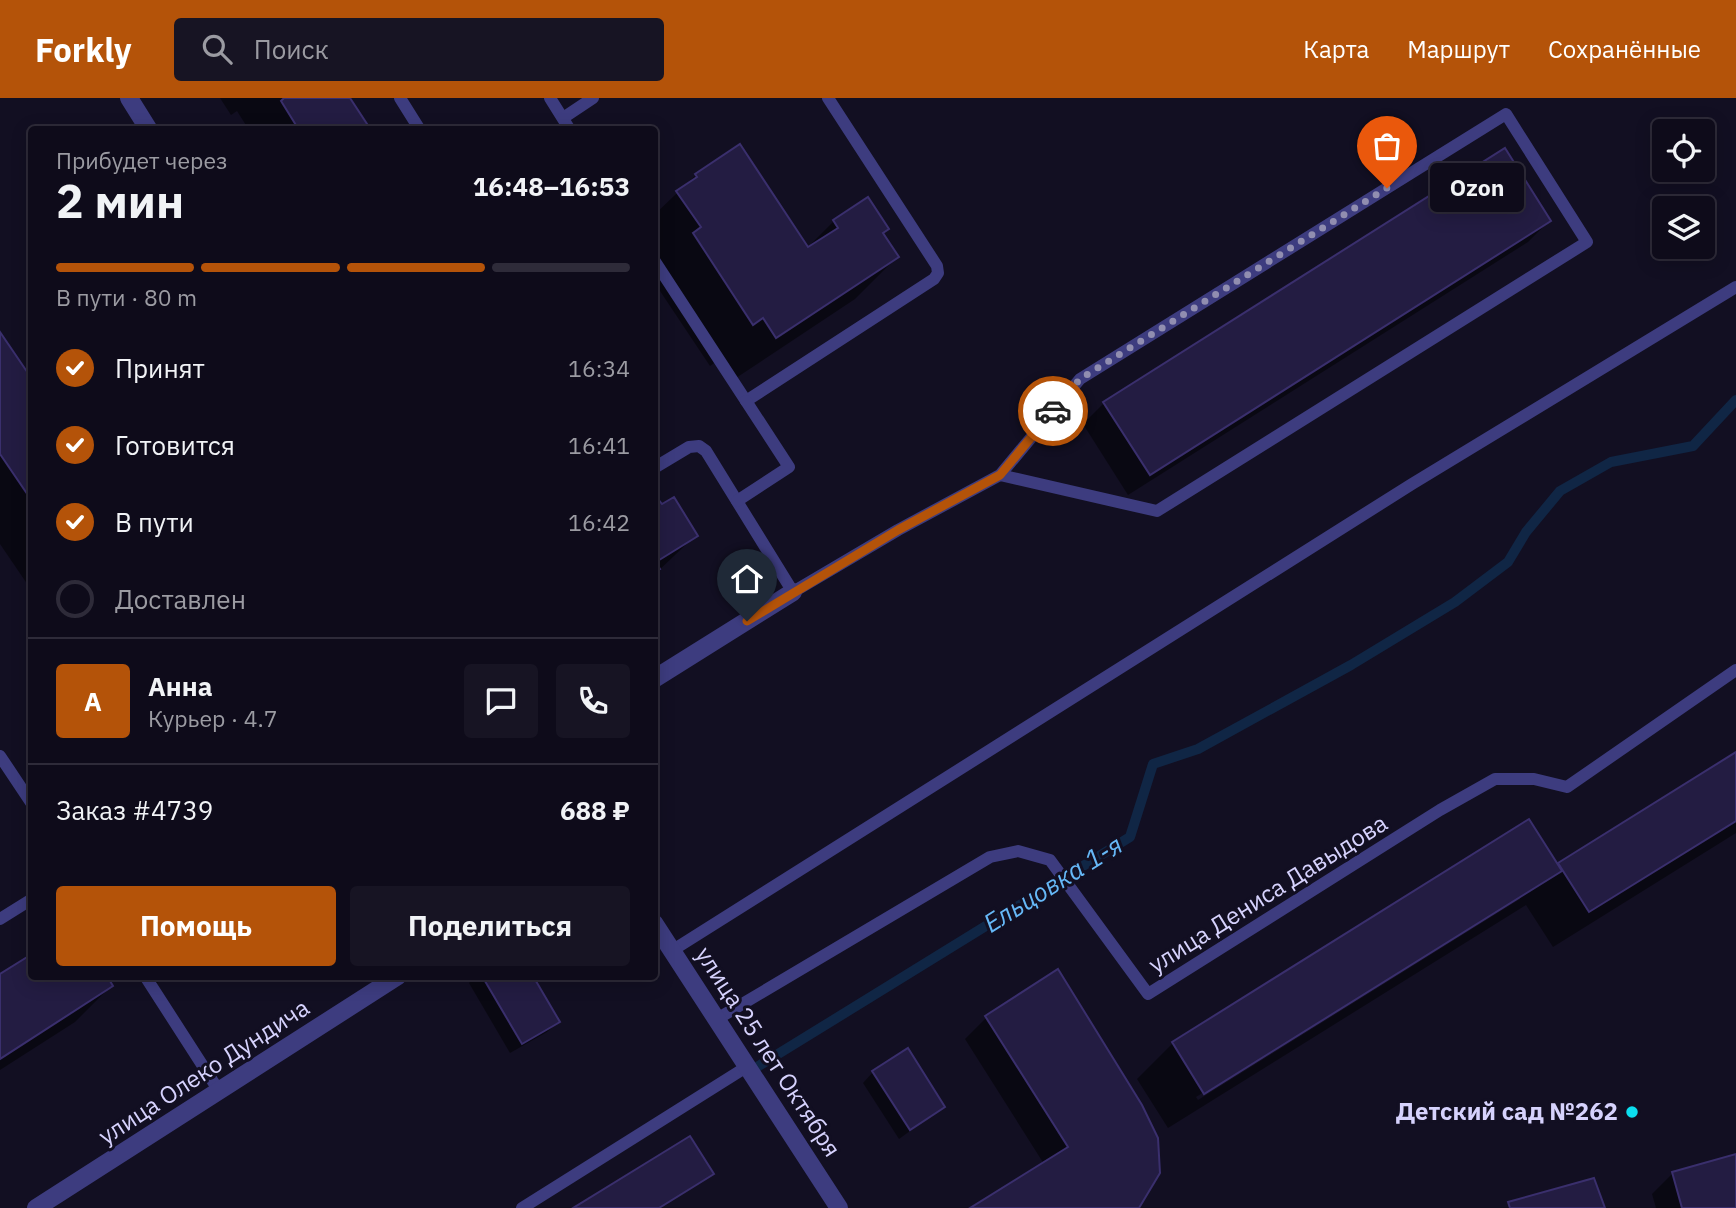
<!DOCTYPE html>
<html lang="ru">
<head>
<meta charset="utf-8">
<style>
  body { margin:0; font-family:"IBM Plex Sans",sans-serif; background:#171423; color:#f1f3f6; height:100vh; display:flex; flex-direction:column; font-size:26px; white-space:nowrap }
  * { box-sizing:border-box; margin:0 }
  p { font-size:23px; color:#9b9ba2 }
  .icon { flex:none; width:38px; height:38px; fill:none; stroke:currentColor; stroke-width:2; stroke-linecap:round; stroke-linejoin:round }
  .map { position:relative; flex:1; overflow:hidden }
  .sheet { position:absolute; left:28px; top:28px; width:630px; height:854px; display:flex; flex-direction:column; background:#0e0b1a; border-radius:7px; box-shadow:0 4px 18px #0003,0 0 0 2px #2e2b39 }
  .sheet>* { flex:none }
  .tools { position:absolute; left:1652px; top:21px; display:grid; gap:14px }
  .tools a { display:grid; place-items:center; width:63px; height:63px; border-radius:7px; background:#0e0b1a; box-shadow:0 4px 18px #0003,0 0 0 2px #2e2b39; font-size:35px }
  .pin { position:absolute; display:grid; place-items:center; width:60px; height:60px; color:#fff; margin:-72px -30px; border-radius:50% 50% 50% 0; rotate:-45deg; box-shadow:0 0 7px #0007 }
  .pin .icon { rotate:45deg }
  .courier { position:absolute; display:grid; place-items:center; width:70px; height:70px; margin:-35px; border:5px solid #b45309; border-radius:50%; background:#fff; color:#222; box-shadow:0 2px 9px #0007 }
  .bubble { position:absolute; height:49px; border-radius:7px; background:#0e0b1a; box-shadow:0 4px 18px #0003,0 0 0 2px #2e2b39; font-size:23px; font-weight:700; line-height:49px; text-align:center }
  .overview em { font-style:normal; font-weight:700 }
  .overview div { display:flex; flex-direction:column-reverse }
  .overview { display:flex; align-items:center; justify-content:space-between; height:119px; padding:0 28px }
  h1 { font-size:46px; font-weight:700; line-height:52px }
  .bar { display:grid; grid-template-columns:repeat(4,1fr); gap:10px 7px; align-content:center; height:84px; padding:0 28px }
  .bar i { height:9px; border-radius:5px; background:#2e2b39 }
  .bar .on { background:#b45309 }
  .bar p { grid-column:span 4 }
  .line { display:flex; align-items:center; gap:18px; padding:0 28px; border-top:2px solid #2e2b39 }
  .line div { flex:1 }
  .round { display:grid; place-items:center; flex:none; width:74px; height:74px; border-radius:7px; background:#171423 }
  ol { padding:0 28px; list-style:none }
  li { display:flex; align-items:center; gap:21px; height:77px }
  li p { margin-inline-start:auto }
  li .icon { padding:7px; border-radius:50%; background:#b45309; color:#fff; stroke-width:4 }
  li:last-child { color:#9b9ba2 }
  li i { width:38px; height:38px; border:4px solid #2e2b39; border-radius:50% }
  .cta { display:flex; gap:14px; margin-top:auto; padding:14px 28px }
  .cta a { flex:1; height:80px; border-radius:7px; background:#b45309; color:#fff; font-size:28px; font-weight:700; line-height:80px; text-align:center }
  .cta a+a { background:#171423; color:#f1f3f6 }
  header { display:flex; align-items:center; gap:42px; box-sizing:border-box; height:98px; padding:0 35px; background:#b45309; color:#fff }
  header strong { font-size:33px }
  nav { display:flex; gap:38px; margin-inline-start:auto; font-size:24px }
  .search { width:490px; height:63px; background:#171423; display:flex; align-items:center; gap:18px; box-sizing:border-box; padding:0 24px; border-radius:7px; color:#9b9ba2; font-size:26px }
  .map>svg:first-child { display:block }
  .shadow { fill:#0007; fill-rule:evenodd }
  .lines { fill:none; stroke-linecap:round; stroke-linejoin:round }
  .stream { stroke:#102645; stroke-width:10 }
  .building { fill:#231c42; stroke:#3a2f6d; stroke-width:2 }
  .service { stroke:#3d3c7f; stroke-width:12 }
  .minor { stroke:#3d3c7f; stroke-width:18 }
  .done { stroke:#918eb0; stroke-width:7; stroke-dasharray:0 12.6 }
  .route { stroke:#b45309; stroke-width:9 }
  .poi-dot { fill:#0cdeef; stroke:#120f22; stroke-width:2.5 }
  .labels { text-anchor:middle; stroke-width:6; stroke-linejoin:round; paint-order:stroke }
  .street-label { font-size:24px; fill:#d6d2fd; stroke:#120f22 }
  .poi-label { font-size:24px; font-weight:bold; fill:#d6d2fd; stroke:#120f22; text-anchor:end }
  .water-label { font-size:26px; font-style:italic; fill:#66b8f7; stroke:#120f22 }
</style>
</head>
<body>
<header>
<strong>Forkly</strong>
<div class="search"><svg class="icon" aria-label="search" viewBox="0 0 24 24"><circle cx="10" cy="10" r="6"/><path d="M15 15l6 6"/></svg>Поиск</div>
<nav><a>Карта</a><a>Маршрут</a><a>Сохранённые</a></nav>
</header>
<div class="map">
<svg width="1736" height="1110" viewBox="0 0 1736 1110">
  <rect width="100%" height="100%" fill="#120f22"/>
  <g class="shadow">
    <path d="M220 0H348L368 32H249L237 13 231 17Z"/>
    <path d="M739 48 807 150 834 123 882 136 897 159 855 201 733 282 720 261 710 268 654 184V176L658 172 654 166V117L696 77Z"/>
    <path d="M1549 123 1528 144 1128 397 1083 326 1104 305Z"/>
    <path d="M0 237 32 284V493L0 446Z"/>
    <path d="M654 405 696 437 654 477Z"/>
    <path d="M1736 656V735L1553 849 1526 807 1168 1030 1137 981 1173 945 1556 768ZM1520 797V801L1198 1002 1196 999Z"/>
    <path d="M1057 873 1158 1075 1138 1110H973L1044 1066 965 941 986 920Z"/>
    <path d="M0 878H32L111 888 75 924 0 972Z"/>
    <path d="M143 878H167L150 890Z"/>
    <path d="M476 878H531L558 924 547 934 510 955 469 885Z"/>
    <path d="M873 974 943 1009 899 1041 863 985Z"/>
    <path d="M1736 1058V1110H1656L1652 1096 1673 1075Z"/>
  </g>
  <g class="lines">
    <path class="stream" d="M749 974 1130 739 1153 666 1198 651 1351 567 1455 504 1508 464 1526 434 1560 393 1611 364 1693 348 1736 302"/>
  </g>
  <g class="building">
    <path d="M284 0H350L371 32H299L281 3Z"/>
    <path d="M740 46 808 149 838 130 833 122 868 99 889 131 883 135 899 159 776 240 763 220 753 227 693 135 701 129 676 93 697 79 695 76Z"/>
    <path d="M1505 50 1551 123 1150 377 1103 304Z"/>
    <path d="M0 234 32 281V403L0 356Z"/>
    <path d="M674 399 698 438 656 464 660 471 654 474V403L658 401 662 406Z"/>
    <path d="M1736 654V723L1589 814 1558 765Z"/>
    <path d="M1529 721 1562 773 1204 996 1172 944Z"/>
    <path d="M32 856V878H107L113 888 0 961V876Z"/>
    <path d="M1058 871 1142 1007 1158 1040 1160 1075 1139 1110H970L1068 1049 985 918Z"/>
    <path d="M482 878H533L560 924 522 946Z"/>
    <path d="M908 950 945 1009 910 1032 872 973Z"/>
    <path d="M690 1038 714 1076 659 1110H573Z"/>
    <path d="M1736 1056V1110H1682L1672 1074Z"/>
    <path d="M1594 1080 1605 1110H1510L1508 1104Z"/>
  </g>
  <g class="lines">
    <g class="service">
      <path d="M400 0 420 32"/>
      <path d="M550 0 570 32"/>
      <path d="M563 20 593 0"/>
      <path d="M654 162 746 303 934 181 938 175 937 168 828 0"/>
      <path d="M654 370 689 349 699 348 706 353 793 494 898 432 1000 377 1080 281 1506 16 1587 144 1157 413 1000 377"/>
      <path d="M737 403 789 369 746 303"/>
      <path d="M0 658 32 706"/>
      <path d="M0 821 32 801"/>
      <path d="M673 852 1412 386 1736 189"/>
      <path d="M145 878 219 993"/>
      <path d="M717 921 990 759 1018 753 1050 762 1148 896 1440 712 1495 681H1534L1567 689 1736 572"/>
      <path d="M522 1110 748 968"/>
    </g>
    <g class="minor">
      <path d="M129 0 149 32"/>
      <path d="M654 581 793 494"/>
      <path d="M654 825 839 1110"/>
      <path d="M36 1110 398 878"/>
    </g>
  </g>
  <g class="lines">
    <path class="done" d="M1053 313 1080 281 1387 90"/>
    <path class="route" d="M747 523 898 432 1000 377 1053 313"/>
  </g>
  <circle class="poi-dot" cx="1632" cy="1014" r="7"/>
  <g class="labels">
    <g class="street-label">
      <text transform="translate(1268 796) rotate(-32)" y="8">улица Дениса Давыдова</text>
      <text transform="translate(768 954) rotate(57)" y="8">улица 25 лет Октября</text>
      <text transform="translate(204 974) rotate(-33)" y="8">улица Олеко Дундича</text>
    </g>
    <g class="poi-label">
      <text x="1618" y="1022">Детский сад №262</text>
    </g>
    <g class="water-label">
      <text transform="translate(1053 786) rotate(-32)" y="9">Ельцовка 1-я</text>
    </g>
  </g>
</svg>
<div class="tools">
<a><svg class="icon" aria-label="locate" viewBox="0 0 24 24"><circle cx="12" cy="12" r="6"/><path d="M12 2v4M12 18v4M2 12h4M18 12h4"/></svg></a>
<a><svg class="icon" aria-label="layers" viewBox="0 0 24 24"><path d="M12 4l9 5-9 5-9-5zM3 14l9 5 9-5"/></svg></a>
</div>
<div class="pin" style="left:1387px;top:90px;background:#ea580c"><svg class="icon" aria-label="bag" viewBox="0 0 24 24"><path d="M5 8h14l-1 12H6zM9 8a3 3 0 0 1 6 0"/></svg></div>
<div class="pin" style="left:747px;top:523px;background:#1f2937"><svg class="icon" aria-label="home" viewBox="0 0 24 24"><path d="M3 11l9-7 9 7M6 9v11h12V9"/></svg></div>
<div class="courier" style="left:1053px;top:313px"><svg class="icon" aria-label="car" viewBox="0 0 24 24"><path d="M5 17H2v-5l4-1 3-4h7l3 4 3 1v5h-3M9 17h6M6 11h13"/><circle cx="7" cy="17" r="2"/><circle cx="17" cy="17" r="2"/></svg></div>
<div class="bubble" style="left:1430px;top:65px;width:94px">Ozon</div>
<section class="sheet">
<div class="overview"><div><h1>2 мин</h1><p>Прибудет через</p></div><em>16:48–16:53</em></div>
<div class="bar"><i class="on"></i><i class="on"></i><i class="on"></i><i></i><p>В пути · 80 m</p></div>
<ol>
<li><svg class="icon" aria-label="check" viewBox="0 0 24 24"><path d="M5 12l5 5 9-10"/></svg>Принят<p>16:34</p></li>
<li><svg class="icon" aria-label="check" viewBox="0 0 24 24"><path d="M5 12l5 5 9-10"/></svg>Готовится<p>16:41</p></li>
<li><svg class="icon" aria-label="check" viewBox="0 0 24 24"><path d="M5 12l5 5 9-10"/></svg>В пути<p>16:42</p></li>
<li><i></i>Доставлен</li>
</ol>
<div class="line" style="height:126px"><b class="round" style="background:#b45309;color:#fff">А</b><div><b>Анна</b><p>Курьер · 4.7</p></div><a class="round"><svg class="icon" aria-label="chat" viewBox="0 0 24 24"><path d="M4 5h16v11H9l-5 4z"/></svg></a><a class="round"><svg class="icon" aria-label="phone" viewBox="0 0 24 24"><path d="M5 4h4l2 5-3 2q2 4 5 5l2-3 5 2v4C11 20 4 13 5 4z"/></svg></a></div>
<div class="line" style="height:91px"><div>Заказ #4739</div><b>688 ₽</b></div>
<div class="cta"><a>Помощь</a><a>Поделиться</a></div>
</section>
</div>
</body>
</html>
